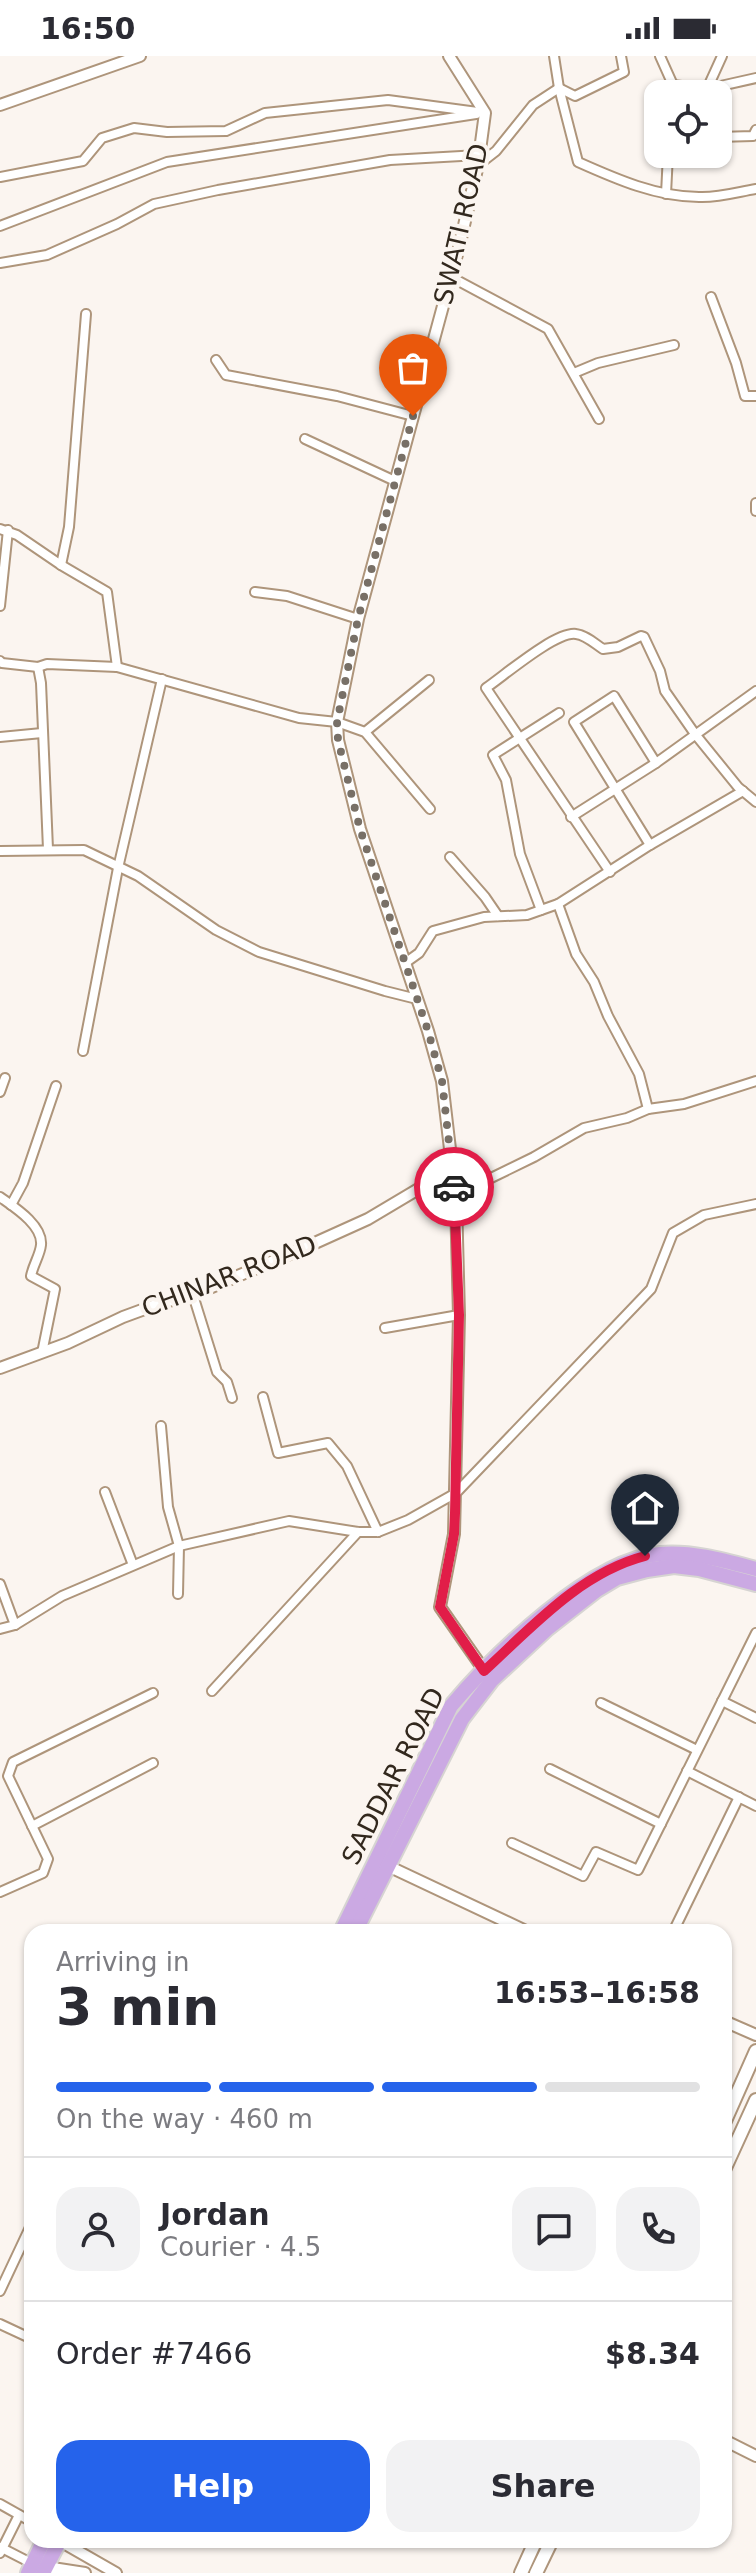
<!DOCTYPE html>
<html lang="en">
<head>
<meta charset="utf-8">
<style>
  body { margin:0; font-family:"DejaVu Sans",sans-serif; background:#f2f2f3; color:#2b2b33; height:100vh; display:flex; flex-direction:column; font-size:30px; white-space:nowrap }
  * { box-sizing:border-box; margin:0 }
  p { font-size:26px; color:#7c7c81 }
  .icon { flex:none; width:44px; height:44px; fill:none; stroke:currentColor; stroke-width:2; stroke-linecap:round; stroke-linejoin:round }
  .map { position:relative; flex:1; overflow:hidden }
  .details { position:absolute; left:24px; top:1868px; width:708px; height:624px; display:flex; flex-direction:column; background:#fff; border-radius:24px; box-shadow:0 2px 6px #0004 }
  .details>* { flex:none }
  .fabs { position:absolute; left:644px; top:24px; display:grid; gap:16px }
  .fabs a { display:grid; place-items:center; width:88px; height:88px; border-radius:16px; background:#fff; box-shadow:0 2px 6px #0004; font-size:40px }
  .pin { position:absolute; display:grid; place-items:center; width:68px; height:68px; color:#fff; margin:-82px -34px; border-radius:50% 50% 50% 0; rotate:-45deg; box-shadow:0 0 8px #0007 }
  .pin .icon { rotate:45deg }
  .courier { position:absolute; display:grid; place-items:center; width:80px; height:80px; margin:-40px; border:6px solid #e11d48; border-radius:50%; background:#fff; color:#222; box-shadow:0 2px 10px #0007 }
  .summary em { font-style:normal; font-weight:700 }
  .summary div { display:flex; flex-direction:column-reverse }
  .summary { display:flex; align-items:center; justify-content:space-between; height:136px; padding:0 32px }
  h1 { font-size:52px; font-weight:700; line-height:60px }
  .bar { display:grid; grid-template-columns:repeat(4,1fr); gap:12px 8px; align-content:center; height:96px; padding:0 32px }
  .bar i { height:10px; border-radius:6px; background:#e1e1e2 }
  .bar .active { background:#2563eb }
  .bar p { grid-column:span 4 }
  .line { display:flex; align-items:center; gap:20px; padding:0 32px; border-top:2px solid #e1e1e2 }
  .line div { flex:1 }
  .round { display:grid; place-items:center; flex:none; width:84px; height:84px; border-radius:24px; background:#f2f2f3 }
  .action { display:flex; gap:16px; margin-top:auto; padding:16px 32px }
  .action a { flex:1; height:92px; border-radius:24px; background:#2563eb; color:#fff; font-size:32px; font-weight:700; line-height:92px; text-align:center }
  .action a+a { background:#f2f2f3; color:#2b2b33 }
  .status { display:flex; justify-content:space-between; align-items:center; height:56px; padding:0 40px; background:#fff; direction:ltr }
  .status svg { height:22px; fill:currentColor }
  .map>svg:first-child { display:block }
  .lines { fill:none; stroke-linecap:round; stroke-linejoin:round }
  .minor-casing { stroke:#ae957b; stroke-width:12 }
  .tertiary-casing { stroke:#ae957b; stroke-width:14 }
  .secondary-casing { stroke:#ae957b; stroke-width:16 }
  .primary-casing { stroke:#d6d4d2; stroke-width:18 }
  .minor { stroke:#fff; stroke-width:8 }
  .tertiary { stroke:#fff; stroke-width:10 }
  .secondary { stroke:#fff; stroke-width:12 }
  .primary { stroke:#cba9e3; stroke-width:14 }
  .done { stroke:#787067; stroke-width:8; stroke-dasharray:0 14.4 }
  .route { stroke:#e11d48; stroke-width:10 }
  .labels { text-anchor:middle; stroke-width:8; stroke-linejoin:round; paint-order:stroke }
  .street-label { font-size:26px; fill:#32281d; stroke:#fbf5f0 }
</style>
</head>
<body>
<div class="status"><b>16:50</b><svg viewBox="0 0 49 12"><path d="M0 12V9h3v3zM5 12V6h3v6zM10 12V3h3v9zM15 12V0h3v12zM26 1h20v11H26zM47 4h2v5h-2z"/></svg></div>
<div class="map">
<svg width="756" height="2517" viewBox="0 0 756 2517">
  <rect width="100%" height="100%" fill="#fbf5f0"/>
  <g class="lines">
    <g class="minor-casing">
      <g id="minor">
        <path d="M554 0 559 32 578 106C616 123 657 141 699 141 718 142 738 136 756 133"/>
        <path d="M660 0 673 29V38"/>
        <path d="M673 29 707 33 722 0"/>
        <path d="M707 33 756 22"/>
        <path d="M718 81 753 80 756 74"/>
        <path d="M478 109 496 95 533 49 559 32 575 40 624 16 621 0"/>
        <path d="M0 121 83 105 102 82 134 72 167 76 226 75 265 57 388 44 485 57"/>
        <path d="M666 138 668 98"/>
        <path d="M0 170 167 106 476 58"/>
        <path d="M0 207 47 199 117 168 154 148 218 134 390 104 479 99"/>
        <path d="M451 221 548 273 599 363"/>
        <path d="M711 241 736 307 745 340H756"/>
        <path d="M216 304 226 319 337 340 413 360"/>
        <path d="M574 317 598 307 674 289"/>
        <path d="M305 383 395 425"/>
        <path d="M756 447V455"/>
        <path d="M0 473 17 479 61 509 107 536 117 611"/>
        <path d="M61 509 69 471 86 258"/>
        <path d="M255 536 287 540 358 563"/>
        <path d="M0 550 8 474"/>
        <path d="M0 605 2 607 38 611 47 608 117 611 299 662 337 666 365 676 430 753"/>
        <path d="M38 611 41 627 48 793"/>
        <path d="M365 676 429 624"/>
        <path d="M0 681 42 677"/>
        <path d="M571 761 656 707 756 635"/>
        <path d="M650 789 574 666 614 640 656 707"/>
        <path d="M0 795 84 794 138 820 216 874 259 896 385 935 417 943"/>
        <path d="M450 801 485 841 498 860"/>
        <path d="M610 816 486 632C505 619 556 575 576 578 586 579 595 588 603 593L618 591 641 580 644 581 660 615 665 635 695 678 738 731 756 746"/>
        <path d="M558 848 576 898 594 926 608 960 639 1018 648 1053"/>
        <path d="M541 854 520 798 506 724 493 699 559 657"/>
        <path d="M405 907 419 897 433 875 484 861 527 859 558 848 650 789 743 735"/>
        <path d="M83 995 118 812 162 623"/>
        <path d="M0 1036 5 1022"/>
        <path d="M0 1141C14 1151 43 1169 41 1189 40 1199 33 1209 31 1220L55 1233 42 1297"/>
        <path d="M456 1144 491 1122 534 1101 584 1072 627 1062 648 1053 684 1048 756 1025"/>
        <path d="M11 1149 23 1127 56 1030"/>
        <path d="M193 1239 217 1316 227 1326 232 1342"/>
        <path d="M385 1272 459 1259"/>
        <path d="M263 1341 278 1397 328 1387 347 1410 378 1476"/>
        <path d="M161 1370 168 1451 179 1490 178 1538"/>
        <path d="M105 1436 133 1509"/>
        <path d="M0 1528 15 1569"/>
        <path d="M0 1573 15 1569 62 1540 179 1490 289 1465 358 1476H378L408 1464 456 1437 651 1233 673 1177 704 1159 756 1148"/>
        <path d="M212 1635 358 1476"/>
        <path d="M722 1645 756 1662"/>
        <path d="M601 1647 697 1694"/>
        <path d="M550 1713 661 1768"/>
        <path d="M687 1715 756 1750"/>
        <path d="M32 1770 153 1707"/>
        <path d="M512 1787 583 1820 596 1796 638 1814 756 1577"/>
        <path d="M0 1836 43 1817 48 1803 8 1720 13 1706 153 1637"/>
        <path d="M673 1876 739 1741"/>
        <path d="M0 2235 32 2167"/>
        <path d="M0 2268 32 2283"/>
        <path d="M0 2448 32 2466"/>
        <path d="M0 2491 33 2508"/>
        <path d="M0 2497 19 2459"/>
      </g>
    </g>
    <g class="tertiary-casing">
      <g id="tertiary">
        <path d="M449 0 485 57 478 109 459 191 358 563 337 666 338 684 360 773 428 975 442 1025 456 1144 459 1259 454 1478 440 1551 486 1617"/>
        <path d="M0 49 140 0"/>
        <path d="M0 1312 68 1287 123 1261 161 1247 193 1239 306 1191 368 1163 452 1113"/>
        <path d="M388 1810 528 1876"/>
        <path d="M724 1965 756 1979"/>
        <path d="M724 2384 756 2400"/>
        <path d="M60 2485 116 2517"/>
        <path d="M46 2511 85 2517"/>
      </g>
    </g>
    <g class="secondary-casing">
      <g id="secondary">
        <path d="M724 2067 756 1995"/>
        <path d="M724 2114 756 2044"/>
        <path d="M521 2517 536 2484"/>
        <path d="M536 2517 552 2484"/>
      </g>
    </g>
    <g class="primary-casing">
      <g id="primary">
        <path d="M341 1876 451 1650C495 1598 591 1504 660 1498 692 1495 726 1505 756 1513"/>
        <path d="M355 1876 462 1663 492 1624 547 1573 597 1534 617 1522 647 1514 674 1510 699 1513 756 1528"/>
        <path d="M28 2517 44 2484"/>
        <path d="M43 2517 60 2484"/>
      </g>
    </g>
    <use href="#minor" class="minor"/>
    <use href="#tertiary" class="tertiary"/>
    <use href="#secondary" class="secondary"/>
    <use href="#primary" class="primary"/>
  </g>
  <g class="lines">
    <path class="done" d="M413 360 358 563 337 666 338 684 360 773 428 975 442 1025 454 1131"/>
    <path class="route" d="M454 1131 459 1259 455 1457 454 1478 440 1551 484 1615C532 1571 580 1517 645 1500"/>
  </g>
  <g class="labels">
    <g class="street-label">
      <text transform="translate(461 168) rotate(-77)" y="9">SWATI ROAD</text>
      <text transform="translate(229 1220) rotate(-21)" y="9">CHINAR ROAD</text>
      <text transform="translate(393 1720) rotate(-63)" y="9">SADDAR ROAD</text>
    </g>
  </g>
</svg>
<div class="fabs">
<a><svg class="icon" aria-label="locate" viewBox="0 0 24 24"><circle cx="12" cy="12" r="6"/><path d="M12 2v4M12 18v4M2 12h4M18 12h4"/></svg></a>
</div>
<div class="pin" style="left:413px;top:360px;background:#ea580c"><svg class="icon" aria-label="bag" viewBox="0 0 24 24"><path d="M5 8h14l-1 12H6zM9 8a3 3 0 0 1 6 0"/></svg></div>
<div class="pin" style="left:645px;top:1500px;background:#1f2937"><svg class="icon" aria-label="home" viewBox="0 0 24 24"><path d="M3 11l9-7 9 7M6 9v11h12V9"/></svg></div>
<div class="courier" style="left:454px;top:1131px"><svg class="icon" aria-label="car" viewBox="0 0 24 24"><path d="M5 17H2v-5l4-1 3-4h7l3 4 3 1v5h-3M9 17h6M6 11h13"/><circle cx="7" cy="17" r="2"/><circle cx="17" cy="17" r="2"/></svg></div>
<section class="details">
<div class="summary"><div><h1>3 min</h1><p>Arriving in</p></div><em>16:53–16:58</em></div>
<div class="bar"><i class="active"></i><i class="active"></i><i class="active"></i><i></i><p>On the way · 460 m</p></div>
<div class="line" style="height:144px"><a class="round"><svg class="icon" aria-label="person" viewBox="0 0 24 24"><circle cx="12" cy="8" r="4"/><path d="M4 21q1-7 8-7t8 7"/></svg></a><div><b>Jordan</b><p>Courier · 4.5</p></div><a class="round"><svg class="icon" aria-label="chat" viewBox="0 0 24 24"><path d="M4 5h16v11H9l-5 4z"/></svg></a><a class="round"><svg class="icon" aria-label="phone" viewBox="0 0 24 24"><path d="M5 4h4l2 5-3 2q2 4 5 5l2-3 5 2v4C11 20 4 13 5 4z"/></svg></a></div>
<div class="line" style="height:104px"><div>Order #7466</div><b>$8.34</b></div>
<div class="action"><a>Help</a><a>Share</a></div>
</section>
</div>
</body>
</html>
